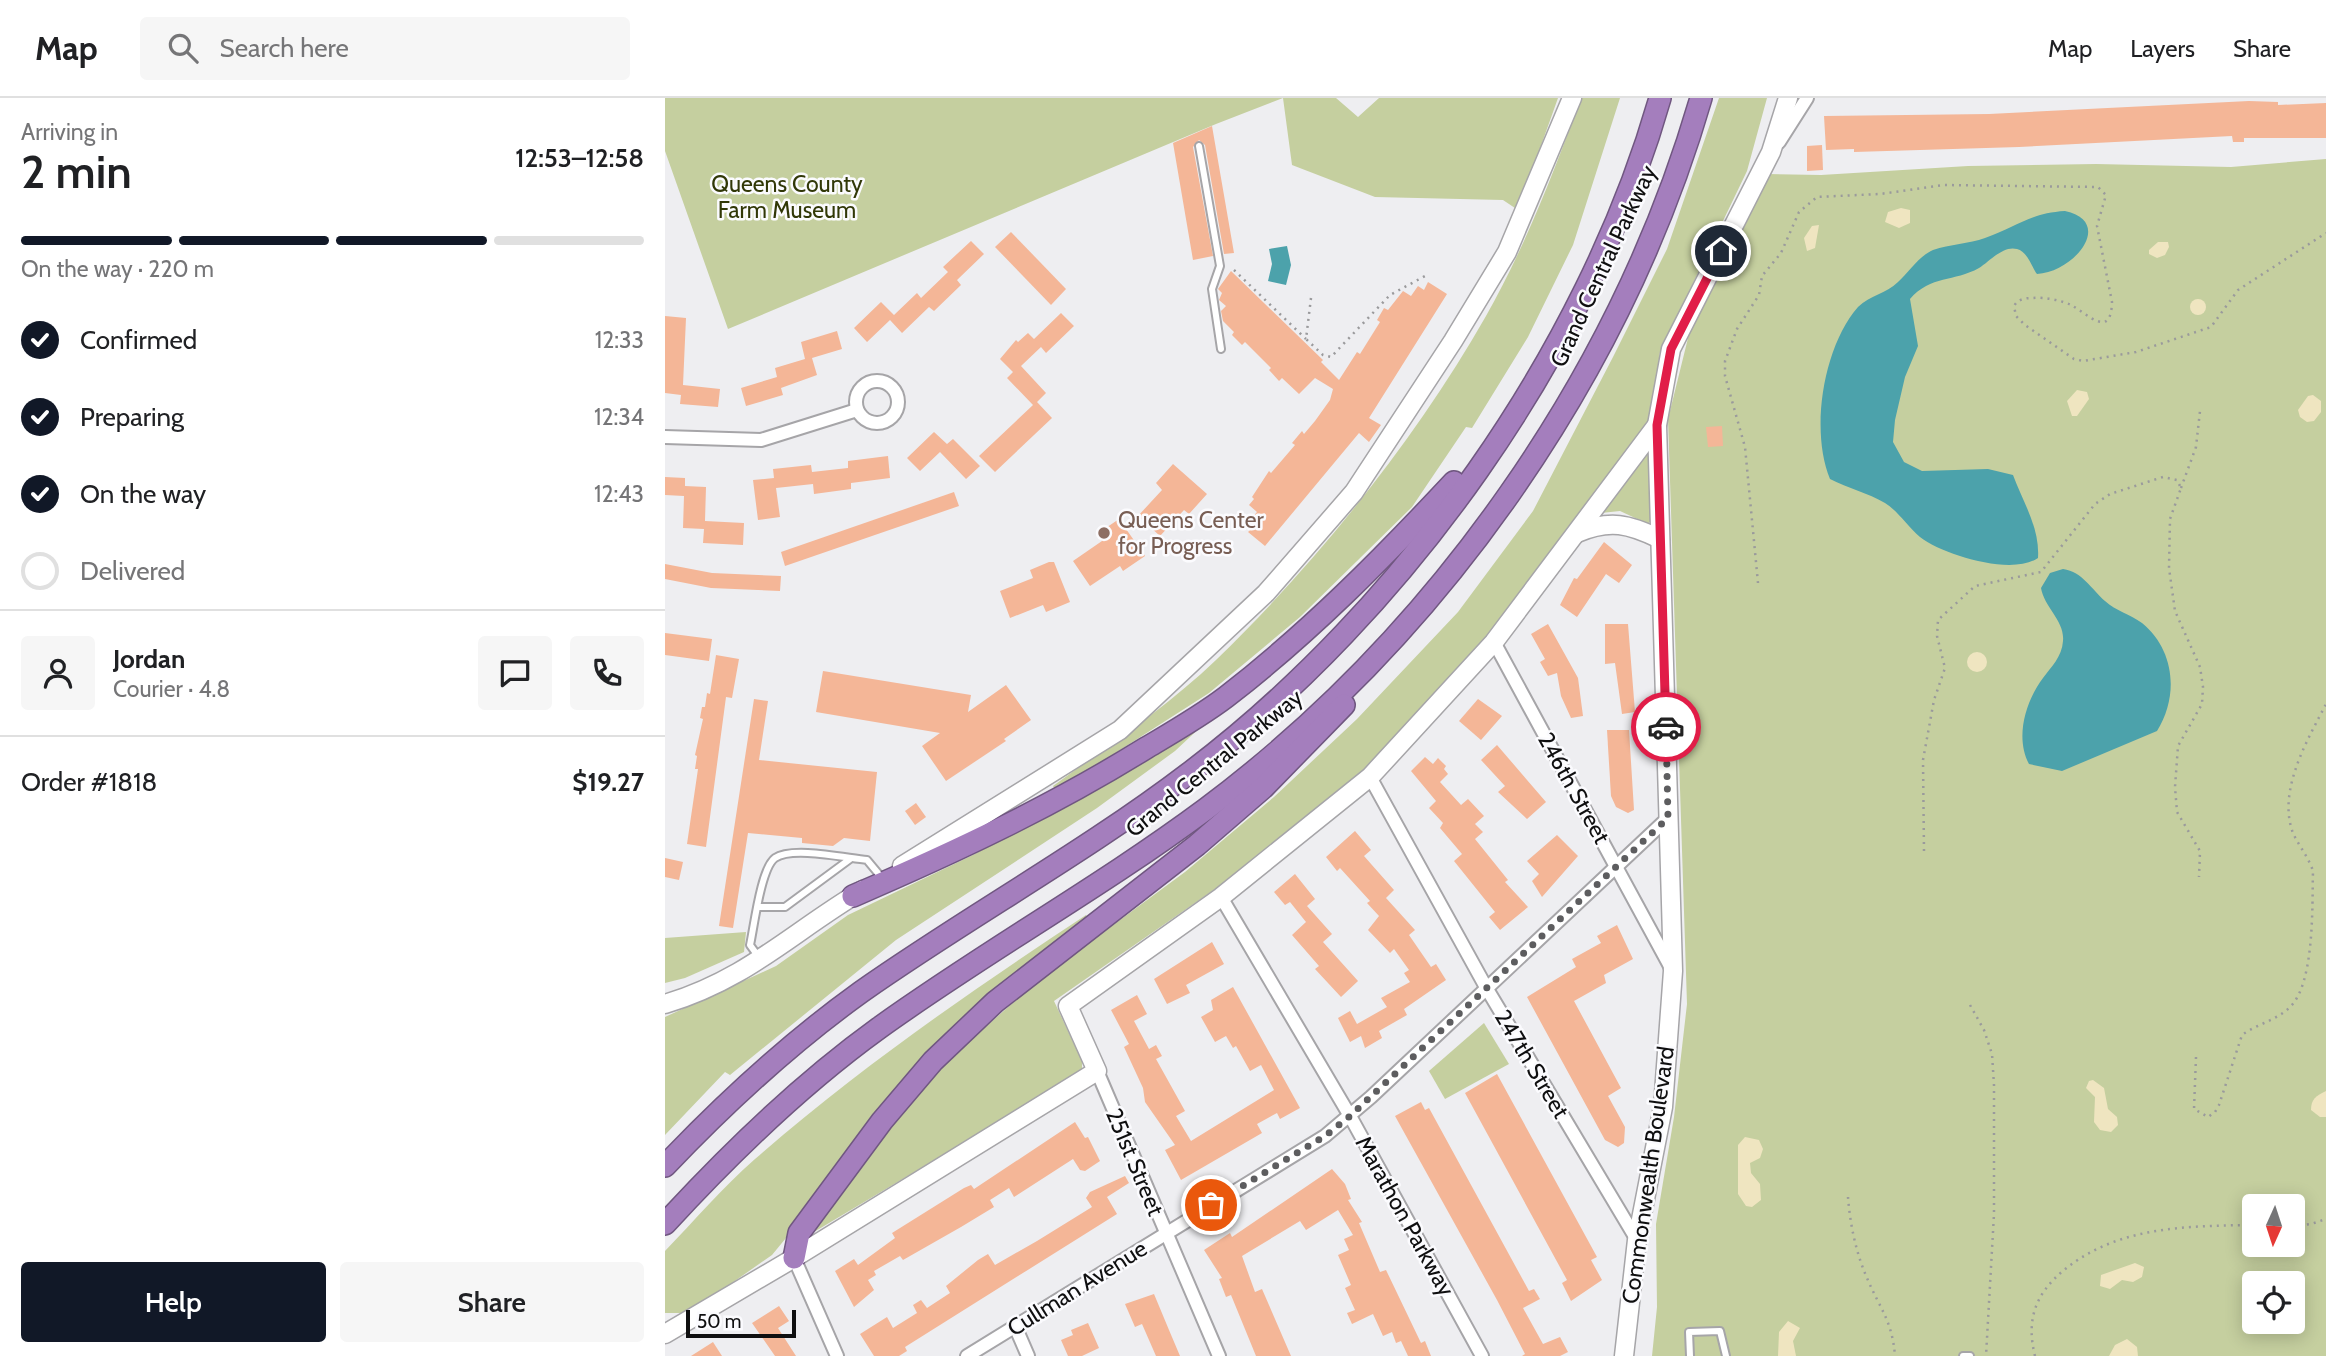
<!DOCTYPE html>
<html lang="en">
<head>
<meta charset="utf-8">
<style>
  body { margin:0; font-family:Cabin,sans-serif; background:#f6f6f6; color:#202124; height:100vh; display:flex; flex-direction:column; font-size:26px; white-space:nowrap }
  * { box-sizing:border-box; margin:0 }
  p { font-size:23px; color:#757577 }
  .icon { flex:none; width:38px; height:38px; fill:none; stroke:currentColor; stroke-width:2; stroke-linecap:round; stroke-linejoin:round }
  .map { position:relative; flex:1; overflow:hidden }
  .panel { display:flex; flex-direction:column; background:#fff; width:665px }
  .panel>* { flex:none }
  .needle { width:46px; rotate:183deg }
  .fabs { position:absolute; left:1577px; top:1096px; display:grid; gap:14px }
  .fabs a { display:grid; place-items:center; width:63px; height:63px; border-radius:7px; background:#fff; box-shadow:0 4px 18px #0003; font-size:35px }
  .scale { position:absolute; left:21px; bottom:18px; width:110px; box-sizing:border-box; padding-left:7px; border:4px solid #0f0f10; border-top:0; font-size:19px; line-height:24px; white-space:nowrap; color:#0f0f10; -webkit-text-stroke:5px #fbfbfe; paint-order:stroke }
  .pin { position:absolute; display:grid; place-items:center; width:60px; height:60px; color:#fff; margin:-30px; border:4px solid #fff; border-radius:50%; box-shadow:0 2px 7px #0007 }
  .courier { position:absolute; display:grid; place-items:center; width:70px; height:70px; margin:-35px; border:5px solid #e11d48; border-radius:50%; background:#fff; color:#222; box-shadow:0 2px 9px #0007 }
  .head em { font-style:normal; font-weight:600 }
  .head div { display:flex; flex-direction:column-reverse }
  .head { display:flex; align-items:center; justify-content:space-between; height:119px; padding:0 21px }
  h1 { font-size:46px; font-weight:600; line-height:52px }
  .bar { display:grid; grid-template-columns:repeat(4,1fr); gap:10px 7px; align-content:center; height:84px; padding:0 21px }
  .bar i { height:9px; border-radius:5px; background:#e0e0e0 }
  .bar .on { background:#111827 }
  .bar p { grid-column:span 4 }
  .line { display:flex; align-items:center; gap:18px; padding:0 21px; border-top:2px solid #e0e0e0 }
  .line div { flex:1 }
  .round { display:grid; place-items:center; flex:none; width:74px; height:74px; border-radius:7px; background:#f6f6f6 }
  ol { padding:0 21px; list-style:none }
  li { display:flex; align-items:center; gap:21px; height:77px }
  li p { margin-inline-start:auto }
  li .icon { padding:7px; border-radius:50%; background:#111827; color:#fff; stroke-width:4 }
  li:last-child { color:#757577 }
  li i { width:38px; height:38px; border:4px solid #e0e0e0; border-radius:50% }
  .primary-button { display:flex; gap:14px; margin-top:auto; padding:14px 21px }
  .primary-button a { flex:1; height:80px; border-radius:7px; background:#111827; color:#fff; font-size:28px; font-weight:600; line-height:80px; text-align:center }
  .primary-button a+a { background:#f6f6f6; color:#202124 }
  header { display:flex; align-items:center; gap:42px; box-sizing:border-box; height:98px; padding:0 35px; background:#fff; border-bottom:2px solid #e0e0e0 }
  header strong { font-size:33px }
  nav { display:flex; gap:38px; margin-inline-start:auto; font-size:24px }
  .search { width:490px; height:63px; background:#f6f6f6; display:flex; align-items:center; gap:18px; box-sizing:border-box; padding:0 24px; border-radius:7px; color:#757577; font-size:26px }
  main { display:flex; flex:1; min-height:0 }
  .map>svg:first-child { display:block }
  .green { fill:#c5cf9f; fill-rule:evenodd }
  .sand { fill:#efe5c0 }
  .water { fill:#4ca2ab }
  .building { fill:#f4b697 }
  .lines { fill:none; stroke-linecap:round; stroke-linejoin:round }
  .lane-casing { stroke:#a6a5a8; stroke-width:10 }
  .street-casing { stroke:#a6a5a8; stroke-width:16 }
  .secondary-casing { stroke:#a6a5a8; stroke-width:21 }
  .highway-casing { stroke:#705780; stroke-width:24 }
  .path { stroke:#9a9a9c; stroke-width:2.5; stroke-dasharray:2 5; stroke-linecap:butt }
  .lane { stroke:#fff; stroke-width:6 }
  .street { stroke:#fff; stroke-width:12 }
  .secondary { stroke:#fff; stroke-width:18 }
  .highway { stroke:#a47ebd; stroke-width:21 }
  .done { stroke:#5d5d5f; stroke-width:7; stroke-dasharray:0 12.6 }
  .route { stroke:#e11d48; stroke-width:9 }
  .education-dot { fill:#8d6e63; stroke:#fbfbfe; stroke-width:2.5 }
  .labels { text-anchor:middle; stroke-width:5; stroke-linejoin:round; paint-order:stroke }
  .park-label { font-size:23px; fill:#313807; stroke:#fbfbfe }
  .street-label { font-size:23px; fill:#0f0f10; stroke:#fbfbfe }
  .education-label { font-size:23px; fill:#785e54; stroke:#fbfbfe; text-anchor:start }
</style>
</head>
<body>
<header>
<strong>Map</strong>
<div class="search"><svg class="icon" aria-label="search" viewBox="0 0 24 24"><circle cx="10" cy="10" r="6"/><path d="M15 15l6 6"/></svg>Search here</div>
<nav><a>Map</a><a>Layers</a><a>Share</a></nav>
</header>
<main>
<section class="panel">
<div class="head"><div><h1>2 min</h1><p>Arriving in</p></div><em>12:53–12:58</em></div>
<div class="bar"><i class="on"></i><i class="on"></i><i class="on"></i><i></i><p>On the way · 220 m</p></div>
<ol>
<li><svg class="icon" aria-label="check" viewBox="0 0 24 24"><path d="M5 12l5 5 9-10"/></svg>Confirmed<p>12:33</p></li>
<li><svg class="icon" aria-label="check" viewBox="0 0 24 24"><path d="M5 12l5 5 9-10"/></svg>Preparing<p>12:34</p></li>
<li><svg class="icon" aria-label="check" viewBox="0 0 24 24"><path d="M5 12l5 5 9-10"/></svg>On the way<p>12:43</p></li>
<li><i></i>Delivered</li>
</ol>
<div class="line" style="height:126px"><a class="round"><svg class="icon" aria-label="person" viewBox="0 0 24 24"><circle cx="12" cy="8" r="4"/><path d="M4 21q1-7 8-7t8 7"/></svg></a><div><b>Jordan</b><p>Courier · 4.8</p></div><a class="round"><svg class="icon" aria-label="chat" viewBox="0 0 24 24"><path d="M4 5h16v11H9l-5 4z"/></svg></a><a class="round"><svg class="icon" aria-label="phone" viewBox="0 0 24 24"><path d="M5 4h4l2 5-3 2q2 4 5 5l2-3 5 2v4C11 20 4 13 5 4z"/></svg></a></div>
<div class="line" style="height:91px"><div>Order #1818</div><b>$19.27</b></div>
<div class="primary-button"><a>Help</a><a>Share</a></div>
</section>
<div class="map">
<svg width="1661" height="1258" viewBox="0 0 1661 1258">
  <rect width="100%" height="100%" fill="#eeeef1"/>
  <g class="green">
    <path d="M0 0H671L693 19 714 0H893L853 112 838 102 710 99 627 67 618 0 551 26 63 231 0 53Z"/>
    <path d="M916 0H955L908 147 863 239 807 330 801 329 747 409 635 519 544 595 391 693 388 688C443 648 502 609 551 562 653 463 751 341 821 218 860 149 889 74 916 0Z"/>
    <path d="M1054 0H1102L1082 73 995 254 986 316 977 335 822 543 700 670 665 704 586 766 389 903 417 963V972L410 978 149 1134V1128L229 1023 275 969 375 881 520 774 609 699 692 621 793 514 868 413 948 259 1002 151Z"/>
    <path d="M1661 61V1258H987L992 1209 991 1126 1009 1019 1022 906 1003 321 1026 228 1102 76 1156 77 1303 68 1431 66 1566 69ZM1589 1108H1628V1146H1589ZM1589 1185H1628V1223H1589Z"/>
    <path d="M983 355 986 356 987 421 983 426 955 413 936 415Z"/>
    <path d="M558 608 510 653 432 710 231 842 65 977 60 974 0 1037V919L111 868 183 817 310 756 437 683Z"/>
    <path d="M421 817 424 822 292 932 107 1157 24 1215H0V1153C29 1123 58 1089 90 1061 194 970 306 893 421 817Z"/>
    <path d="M81 834 79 854 20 880 0 885V840Z"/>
    <path d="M819 925 844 966 780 1001 764 973Z"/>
  </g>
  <g class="sand">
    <path d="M1236 110 1245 112V125L1234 130 1220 124 1223 114Z"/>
    <path d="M1154 127 1150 150 1142 153 1139 140 1147 128Z"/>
    <path d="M1493 144H1503L1504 149 1500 157 1492 160 1484 156V152Z"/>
    <circle cx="1533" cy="209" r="8"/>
    <path d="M1412 292 1422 294 1424 301 1412 318H1407L1402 303Z"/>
    <path d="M1648 297 1656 303V314L1649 323 1642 324 1635 319 1633 312 1643 298Z"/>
    <circle cx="1312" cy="564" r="10"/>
    <path d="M1428 982 1439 990 1443 1011 1452 1019 1453 1027 1446 1034 1435 1032 1429 1024 1430 999 1421 990 1424 983Z"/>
    <path d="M1661 993V1019H1655L1646 1012C1646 1001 1651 998 1661 993Z"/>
    <path d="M1080 1039 1094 1042 1098 1051 1095 1060 1085 1065 1086 1075 1095 1086 1096 1102 1087 1109 1081 1108 1073 1096V1047Z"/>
    <path d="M1470 1165 1479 1169 1477 1179 1468 1184 1457 1182 1445 1191 1435 1188 1436 1177Z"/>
    <path d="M1123 1223 1135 1230 1128 1243 1131 1258H1113L1114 1234Z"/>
    <path d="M1462 1241 1472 1249 1473 1258H1444L1450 1247Z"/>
  </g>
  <g class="water">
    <path d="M1400 113C1450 124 1409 174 1372 176 1366 168 1363 154 1352 151 1338 147 1324 164 1314 170 1289 184 1266 177 1245 201L1253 248 1240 279 1230 322 1228 344 1239 364 1257 373 1323 371 1348 377C1358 404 1375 430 1373 460 1347 478 1278 457 1255 439 1242 428 1234 414 1220 405 1203 395 1183 390 1165 381 1145 333 1158 249 1193 209 1205 197 1221 196 1233 184 1244 174 1254 158 1268 152 1285 146 1304 146 1320 140 1351 129 1365 115 1400 113Z"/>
    <path d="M622 148 626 167 621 187 603 183 607 166 604 151Z"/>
    <path d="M1398 471C1418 474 1426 491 1440 503 1451 513 1465 516 1477 525 1510 552 1514 598 1492 633L1397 673 1364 666C1350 640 1360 604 1378 580 1386 569 1397 559 1398 543 1400 523 1379 509 1376 490L1385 475Z"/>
  </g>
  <g class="building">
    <path d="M1584 3 1613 4V7L1661 5V40H1579V44H1568L1567 38 1354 49 1189 54V51L1161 52 1159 18 1324 16Z"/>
    <path d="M547 28 569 155 559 156 540 47 534 42 528 49 548 158 528 162 508 45Z"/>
    <path d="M1157 47 1158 72 1142 73V48Z"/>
    <path d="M346 134 401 191 386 207 330 149Z"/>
    <path d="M306 143 319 156 292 182 296 187 269 213 264 209 237 235 225 222 202 244 189 230 216 204 229 217 252 195 256 200 283 174 278 169Z"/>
    <path d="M566 173 658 262 656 264 674 282 692 254 695 256 715 224 712 222 719 210 723 212 738 193 746 198 753 188 759 192 763 184 782 196 704 320 716 327 704 344 694 335 600 448 583 434 589 428 584 423 592 414 584 407 589 401 587 399 604 373 606 375 630 347 627 345 637 333 639 336 650 323 665 302 668 291 650 280 634 296 617 280 614 283 604 272 606 270 580 244 577 247 567 237 569 234 558 223 556 213 561 208 554 202 557 195 553 191Z"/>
    <path d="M396 215 409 228 381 255 376 249 356 268 381 295 372 304 387 320 330 374 314 358 368 307 342 280 348 274 335 261 351 242 353 244 363 235 369 241Z"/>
    <path d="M0 218 21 220 18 287 55 291 53 309 15 306 16 297 0 295Z"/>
    <path d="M172 233 177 251 147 260 152 277 116 290 118 297 81 308 76 290 112 279 110 270 140 261 136 244Z"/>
    <path d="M1057 328 1058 348 1043 349 1041 329Z"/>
    <path d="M269 334 282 346 288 341 315 368 301 381 275 354 255 373 242 360Z"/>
    <path d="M223 358 225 380 186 385V391L149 396 148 386 111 390 115 419 93 422 88 382 109 380 108 371 146 367 147 374 183 370V363Z"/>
    <path d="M508 366 542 396 524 416 519 412 495 438 473 418 497 392 491 385Z"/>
    <path d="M0 379 20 380V388L41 389 40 423 79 425 78 447 38 445 39 431 18 430 19 398 0 397Z"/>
    <path d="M289 394 294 408 120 468 116 454Z"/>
    <path d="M454 421 480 458 458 473 455 468 425 488 408 463 437 443 432 436Z"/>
    <path d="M939 444 967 467 954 485 941 476 912 519 895 507 909 480 912 481Z"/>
    <path d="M384 464H389L405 504 381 514 378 507 345 520 335 493 368 480 365 472Z"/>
    <path d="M0 466 47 475 116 478 115 493 46 490 0 481Z"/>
    <path d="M883 526 913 580 918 618 906 620 896 598 892 575 883 578 875 564 880 561 866 536Z"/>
    <path d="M940 526H963L970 614 957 616 950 565 940 566Z"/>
    <path d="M0 535 47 541 44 563 0 557Z"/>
    <path d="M51 557 74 561 67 600 61 599 41 749 22 746 33 671H30L32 658 30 657 38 621 35 620 37 609H40L42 595 45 596Z"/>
    <path d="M158 573 306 597 303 614 341 587 366 622 339 641 341 643 281 683 257 648 275 635 151 614Z"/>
    <path d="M89 601 103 603 94 662 212 674 205 743 179 740 168 748 137 745V740L83 735 68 830 54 828Z"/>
    <path d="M813 601 837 618 816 642 794 623Z"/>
    <path d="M942 632H964L969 712 963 715 951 709 946 698Z"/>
    <path d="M832 647 881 704 862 721 833 694 840 688 816 662Z"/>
    <path d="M760 659 768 666 773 660 781 668 779 671 783 676 775 684 796 707 803 701 819 718 810 726 818 734 810 741 843 782 840 784 863 809 835 832 824 819 830 814 789 763 797 756 775 730 778 725 764 710 771 703 746 673Z"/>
    <path d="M251 705 261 719 250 727 240 713Z"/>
    <path d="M690 733 706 752 699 758 729 792 721 800 750 832 744 837 766 869 771 866 781 882 739 911 742 917 714 933 717 940 700 950 696 938 685 944 673 920 685 913 692 926 722 909 716 900 745 884 739 875 744 872 729 851 725 855 703 832 714 818 702 805 705 803 675 770 672 773 661 759Z"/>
    <path d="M892 737 913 758 877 799 867 783 874 776 862 763Z"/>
    <path d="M0 760 18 764 14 782 0 779Z"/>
    <path d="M630 776 650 801 642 808 667 836 658 844 693 883 676 899 650 871 654 868 627 837 641 824 625 804 620 807 609 794Z"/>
    <path d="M952 827 968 861 939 877 941 885 909 903 956 990 943 998 960 1029 959 1045 953 1049 940 1042 862 899 911 869 907 861 936 845 932 838Z"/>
    <path d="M547 844 559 866 521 887 525 895 502 906 489 881Z"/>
    <path d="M568 889 635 1010 615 1021 612 1015 592 1026 597 1035 516 1082 500 1052 510 1047 480 1004 478 990 459 949 464 946 446 912 472 897 482 916 469 923 484 951 491 947 497 958 491 961 520 1013 511 1018 526 1043 609 992 596 967 585 973 571 948 568 950 561 938 550 944 536 919 548 912 546 902Z"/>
    <path d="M832 976 932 1159 926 1162 937 1182 906 1203 897 1185 902 1182 800 995Z"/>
    <path d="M756 1004 760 1012 764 1010 864 1193 869 1191 875 1201 858 1210 878 1246 895 1239 903 1254 895 1258H857L860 1256 832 1202 730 1018Z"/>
    <path d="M410 1024 420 1040 423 1039 435 1063 420 1073 415 1072 408 1061 349 1099 344 1090 325 1102 329 1109 296 1129 238 1162 235 1158 209 1173 211 1177 203 1182 209 1192 189 1209 170 1173 189 1161 193 1167 230 1140 227 1135 299 1090 306 1087 309 1091Z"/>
    <path d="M667 1071 680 1086 686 1101 683 1102 697 1124 694 1125 715 1174 721 1172 756 1245 760 1243 766 1258H743L736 1243 731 1245 727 1234 718 1238 708 1216 687 1226 682 1215 690 1212 680 1190 686 1187 673 1157 684 1152 679 1141 688 1137 673 1112 641 1132 635 1123 577 1158 590 1194 597 1191 626 1258H591L566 1197 561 1199 554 1181 557 1180 539 1152 565 1135 567 1139Z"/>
    <path d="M460 1078 464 1085 442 1099 452 1116 240 1249 242 1253 234 1258H209L195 1236 222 1219 228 1230 252 1215 248 1207 256 1202 262 1210 285 1195 281 1188 313 1162 323 1156 330 1167 372 1143 427 1109 421 1100 425 1094Z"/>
    <path d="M489 1196 504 1232 515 1258H491L477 1226 470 1229 460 1206Z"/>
    <path d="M114 1208 124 1223 113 1230 131 1258H110L87 1225Z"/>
    <path d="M423 1225 434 1250 417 1258H403L396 1242 408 1237 406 1232Z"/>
    <path d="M48 1244 57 1258H26Z"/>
  </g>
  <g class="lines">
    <g class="lane-casing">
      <g id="lane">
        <path d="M534 48 555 168 547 191 556 251"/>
        <path d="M93 809H120L185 761"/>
        <path d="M93 858 85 847C89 829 96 770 110 760 127 748 181 760 202 762L217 780"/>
        <path d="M1025 1258 1024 1234 1055 1233 1061 1258"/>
        <path d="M1298 1258H1305"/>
      </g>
    </g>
    <g class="street-casing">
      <g id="street">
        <path d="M1114 44 1142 0"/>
        <circle cx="212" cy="304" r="21"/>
        <path d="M0 339 96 342 192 312"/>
        <path d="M829 544 1006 870"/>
        <path d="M705 679 822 891 972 1142"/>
        <path d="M556 799 685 1018 817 1258"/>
        <path d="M432 973 554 1258"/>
        <path d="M129 1160 172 1258"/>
        <path d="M350 1228 363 1258"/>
        <path d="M302 1258 660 1038 706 999 1003 720"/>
      </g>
    </g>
    <g class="secondary-casing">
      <g id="secondary">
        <path d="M912 435C945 421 964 426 995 441"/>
        <path d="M237 768 455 632 601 495 689 394 788 243 842 154 907 0"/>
        <path d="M0 906C83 881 127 834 198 792"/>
        <path d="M0 1236 129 1160 432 973 403 908 556 799 705 679 829 544 992 327"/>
        <path d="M959 1258 972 1142 998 1009 1008 873 992 327 1006 251 1106 54 1123 0"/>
      </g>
    </g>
    <g class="highway-casing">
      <g id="highway">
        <path d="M188 798C290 754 386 709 481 650 508 634 536 618 561 599 644 535 718 460 789 384"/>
        <path d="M0 1068C60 1005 125 945 196 894 304 818 421 754 527 673 738 513 922 256 995 0"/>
        <path d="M0 1126C66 1054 135 987 214 930 321 853 436 789 541 711 773 537 955 279 1036 0"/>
        <path d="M129 1160 134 1135 217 1023 268 963 330 904 532 747 598 690 679 607"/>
      </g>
    </g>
    <g class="path">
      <path d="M569 172 641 241"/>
      <path d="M646 200 641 241 658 257 666 259 725 197 760 178"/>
      <path d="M1516 390 1531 349 1535 313"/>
      <path d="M1093 485 1080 349 1060 278V263L1072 231 1094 197 1097 178 1116 155 1134 114 1152 99 1215 96 1279 87 1433 89 1441 97 1432 128 1447 204C1446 242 1423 216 1406 207 1395 202 1380 199 1368 200 1360 200 1353 201 1349 208L1351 218 1360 227 1409 261 1418 263 1471 254 1546 229 1573 192 1661 135"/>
      <path d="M1259 753 1258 662 1269 602 1280 570 1272 538 1273 522 1310 488 1376 474 1430 406 1445 396 1498 379 1512 382 1516 390 1505 421 1504 470 1510 513 1535 569 1538 589 1537 606 1513 648 1510 689 1512 714 1535 753 1534 779"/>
      <path d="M1305 907 1319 932 1327 956 1329 987V1116L1321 1258"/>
      <path d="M1531 959 1529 1011 1543 1019 1550 1014 1554 1007 1577 937C1592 926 1610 923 1624 910 1650 887 1647 807 1648 773 1643 757 1630 744 1626 729 1615 688 1643 641 1661 606"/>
      <path d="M1183 1099C1185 1126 1191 1155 1202 1180 1215 1211 1227 1222 1230 1258"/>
      <path d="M1628 1128 1646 1126 1661 1121"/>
      <path d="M1370 1258C1361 1222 1370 1196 1399 1172 1453 1128 1521 1128 1589 1127"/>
    </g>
    <use href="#lane" class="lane"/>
    <use href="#street" class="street"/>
    <use href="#secondary" class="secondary"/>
    <use href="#highway" class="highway"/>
  </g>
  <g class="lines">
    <path class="done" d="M546 1107 660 1038 685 1018 1003 720 1001 629"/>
    <path class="route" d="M1001 629 992 327 1006 251 1056 153"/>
  </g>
  <circle class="education-dot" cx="439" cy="435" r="7"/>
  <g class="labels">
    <g class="park-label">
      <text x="122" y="94">Queens County<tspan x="122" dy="26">Farm Museum</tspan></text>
    </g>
    <g class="street-label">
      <text transform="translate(938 168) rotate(-65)" y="8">Grand Central Parkway</text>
      <text transform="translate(549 665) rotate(-39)" y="8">Grand Central Parkway</text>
      <text transform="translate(909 690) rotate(61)" y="8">246th Street</text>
      <text transform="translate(867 966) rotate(59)" y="8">247th Street</text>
      <text transform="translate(470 1064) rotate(67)" y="8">251st Street</text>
      <text transform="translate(983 1077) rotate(-82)" y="8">Commonwealth Boulevard</text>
      <text transform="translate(740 1118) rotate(61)" y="8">Marathon Parkway</text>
      <text transform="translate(412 1190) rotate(-32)" y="8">Cullman Avenue</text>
    </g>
    <g class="education-label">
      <text x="453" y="430">Queens Center<tspan x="453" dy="26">for Progress</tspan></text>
    </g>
  </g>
</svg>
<div class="fabs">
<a><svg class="needle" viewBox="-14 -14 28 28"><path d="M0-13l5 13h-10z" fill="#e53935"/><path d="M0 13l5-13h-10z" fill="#757577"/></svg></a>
<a><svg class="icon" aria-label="locate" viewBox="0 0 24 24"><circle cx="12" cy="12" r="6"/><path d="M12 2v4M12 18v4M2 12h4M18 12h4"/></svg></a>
</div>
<div class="scale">50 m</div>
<div class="pin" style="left:546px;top:1107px;background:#ea580c"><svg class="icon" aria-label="bag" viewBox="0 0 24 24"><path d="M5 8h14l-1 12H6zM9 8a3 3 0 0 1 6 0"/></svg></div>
<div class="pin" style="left:1056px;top:153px;background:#1f2937"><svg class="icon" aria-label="home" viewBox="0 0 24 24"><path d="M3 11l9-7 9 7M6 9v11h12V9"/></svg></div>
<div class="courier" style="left:1001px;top:629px"><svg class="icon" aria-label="car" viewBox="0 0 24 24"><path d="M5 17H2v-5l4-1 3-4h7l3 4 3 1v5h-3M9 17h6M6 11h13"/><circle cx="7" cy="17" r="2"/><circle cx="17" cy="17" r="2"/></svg></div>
</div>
</main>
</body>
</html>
